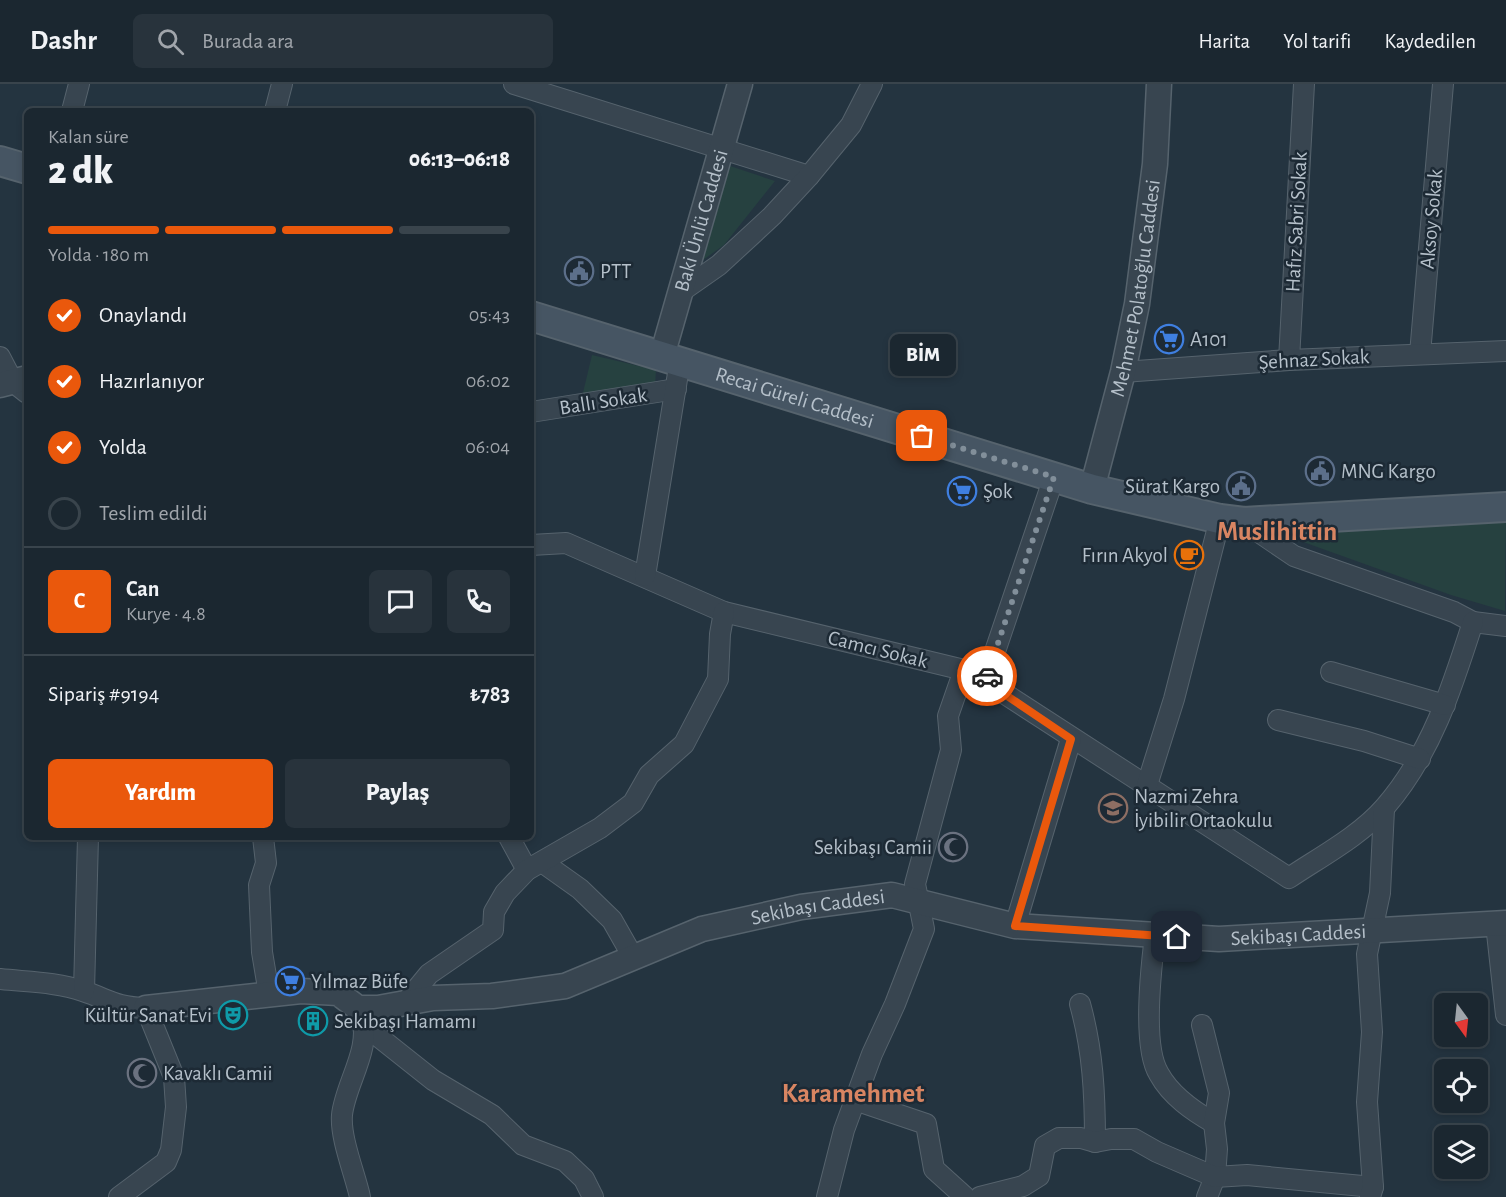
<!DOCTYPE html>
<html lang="tr">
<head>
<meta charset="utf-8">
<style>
  body { margin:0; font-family:"Alegreya Sans",sans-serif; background:#28333c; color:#f1f3f6; height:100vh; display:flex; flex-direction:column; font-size:22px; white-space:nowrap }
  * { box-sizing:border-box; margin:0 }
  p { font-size:20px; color:#a0a5ab }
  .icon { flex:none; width:33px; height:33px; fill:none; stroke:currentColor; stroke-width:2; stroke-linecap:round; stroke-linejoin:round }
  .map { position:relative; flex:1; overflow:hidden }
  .sheet { position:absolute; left:24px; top:24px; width:510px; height:732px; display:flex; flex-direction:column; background:#1b2730; border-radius:9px; box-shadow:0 3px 9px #0003,0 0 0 2px #39444c }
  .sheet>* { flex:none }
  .needle { width:39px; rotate:165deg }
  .buttons { position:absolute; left:1434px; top:909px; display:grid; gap:12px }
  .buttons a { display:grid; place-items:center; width:54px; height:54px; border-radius:9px; background:#1b2730; box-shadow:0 3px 9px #0003,0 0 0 2px #39444c; font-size:30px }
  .pin { position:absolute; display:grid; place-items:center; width:51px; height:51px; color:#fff; margin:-26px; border-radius:12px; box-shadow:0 3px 9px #0006 }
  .courier { position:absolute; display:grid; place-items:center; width:60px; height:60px; margin:-30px; border:4px solid #ea580c; border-radius:50%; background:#fff; color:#222; box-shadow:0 2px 8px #0007 }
  .bubble { position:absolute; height:42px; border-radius:9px; background:#1b2730; box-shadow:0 3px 9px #0003,0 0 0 2px #39444c; font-size:20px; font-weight:800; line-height:42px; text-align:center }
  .overview em { font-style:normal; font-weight:800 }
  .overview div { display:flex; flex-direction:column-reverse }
  .overview { display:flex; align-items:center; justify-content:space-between; height:102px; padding:0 24px }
  h1 { font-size:39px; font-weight:800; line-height:45px }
  .bar { display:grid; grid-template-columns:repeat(4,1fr); gap:9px 6px; align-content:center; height:72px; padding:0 24px }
  .bar i { height:8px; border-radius:4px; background:#39444c }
  .bar .on { background:#ea580c }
  .bar p { grid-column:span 4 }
  .line { display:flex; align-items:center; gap:15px; padding:0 24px; border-top:2px solid #39444c }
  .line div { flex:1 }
  .round { display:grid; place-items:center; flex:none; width:63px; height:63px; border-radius:9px; background:#28333c }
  ol { padding:0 24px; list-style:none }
  li { display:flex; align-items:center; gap:18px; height:66px }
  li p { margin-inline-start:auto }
  li .icon { padding:6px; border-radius:50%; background:#ea580c; color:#fff; stroke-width:4 }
  li:last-child { color:#a0a5ab }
  li i { width:33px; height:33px; border:3px solid #39444c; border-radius:50% }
  .button { display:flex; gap:12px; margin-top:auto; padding:12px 24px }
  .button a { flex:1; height:69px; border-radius:9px; background:#ea580c; color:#fff; font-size:24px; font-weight:800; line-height:69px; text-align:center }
  .button a+a { background:#28333c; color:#f1f3f6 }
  header { display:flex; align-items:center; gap:36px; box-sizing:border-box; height:84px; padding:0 30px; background:#1b2730; border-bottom:2px solid #39444c }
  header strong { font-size:28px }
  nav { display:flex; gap:33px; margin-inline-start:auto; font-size:21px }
  .search { width:420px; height:54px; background:#28333c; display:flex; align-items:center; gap:15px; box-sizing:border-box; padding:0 21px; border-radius:9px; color:#a0a5ab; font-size:22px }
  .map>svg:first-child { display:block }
  .green { fill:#264140 }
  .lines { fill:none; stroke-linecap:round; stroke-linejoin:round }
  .minor-casing { stroke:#56636d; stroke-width:22 }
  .tertiary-casing { stroke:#56636d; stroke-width:27 }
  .secondary-casing { stroke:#56636d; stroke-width:32 }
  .minor { stroke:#384550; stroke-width:20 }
  .tertiary { stroke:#384550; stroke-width:24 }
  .secondary { stroke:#465563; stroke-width:28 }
  .done { stroke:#828f9a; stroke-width:6; stroke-dasharray:0 10.8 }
  .route { stroke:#ea580c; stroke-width:8 }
  .labels { text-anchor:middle; stroke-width:5; stroke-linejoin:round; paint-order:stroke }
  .street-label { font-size:21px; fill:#b5c0ca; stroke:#1d2a35 }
  .poi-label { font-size:21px; fill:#b5c0ca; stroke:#1d2a35; text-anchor:start }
  .district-label { font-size:27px; font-weight:bold; fill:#d88562; stroke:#1d2a35 }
</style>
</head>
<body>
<header>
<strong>Dashr</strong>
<div class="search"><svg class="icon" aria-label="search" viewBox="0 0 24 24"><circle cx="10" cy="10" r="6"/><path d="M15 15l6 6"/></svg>Burada ara</div>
<nav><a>Harita</a><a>Yol tarifi</a><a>Kaydedilen</a></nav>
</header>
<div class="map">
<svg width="1506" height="1113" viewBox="0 0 1506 1113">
  <rect width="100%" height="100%" fill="#243440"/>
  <g class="green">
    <path d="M730 82 775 97 724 161 703 176Z"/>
    <path d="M592 271 656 286 655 303 582 313Z"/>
    <path d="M1506 433 1505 527 1451 511 1281 450Z"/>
  </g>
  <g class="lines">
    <g class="minor-casing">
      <g id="minor">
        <path d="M514 0 809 92"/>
        <path d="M72 27 79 0"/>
        <path d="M275 27 282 0"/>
        <path d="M679 209 719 181 772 132 809 92 851 41 872 0"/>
        <path d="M1420 270 1443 0"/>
        <path d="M0 273 13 298 27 309"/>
        <path d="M1289 276 1304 0"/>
        <path d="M1123 288 1289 276 1506 267"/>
        <path d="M531 328 676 305"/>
        <path d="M1244 438 1294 472 1454 528 1473 538 1506 542"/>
        <path d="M531 461 566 459 724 528 964 586 985 597 1289 794C1320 773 1360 752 1385 723 1431 670 1452 604 1473 538"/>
        <path d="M645 492 680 277"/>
        <path d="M1331 588 1445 621"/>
        <path d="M985 597 1054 393"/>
        <path d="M1278 636 1364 657 1420 675"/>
        <path d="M1147 701 1174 615 1220 435"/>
        <path d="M263 753 266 779 259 801 260 824 262 868 269 910"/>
        <path d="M509 753 527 786"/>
        <path d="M542 778 580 805 612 836 633 873"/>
        <path d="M1496 840 1506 931"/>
        <path d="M1015 842 1071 655"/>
        <path d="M1155 852C1151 884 1142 963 1159 990 1171 1012 1193 1027 1214 1039"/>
        <path d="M0 895C28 898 57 898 83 907 110 916 115 923 146 924L174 993 176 1023 171 1066 166 1078 119 1113"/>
        <path d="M84 907 88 753"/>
        <path d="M406 918 429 890 493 846 494 828 505 809 527 786 600 744 633 719 649 691 684 660 718 595 720 550 724 528"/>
        <path d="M1080 920C1093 967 1095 1010 1095 1058"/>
        <path d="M1202 941 1219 1009 1214 1039 1217 1065 1215 1093 1207 1113"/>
        <path d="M365 942 433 996 492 1031 523 1061 565 1077 584 1095 593 1113"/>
        <path d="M855 1016 926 1040 934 1085 965 1113"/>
        <path d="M360 1113C355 1090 340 1054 342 1031 345 1000 373 963 361 932"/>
        <path d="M827 1113 844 1046 872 970 895 920 924 845 915 800 951 666 948 632 964 586"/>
        <path d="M980 1113 1023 1102 1039 1092 1045 1062 1059 1054H1081L1095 1058 1111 1055H1134L1157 1068 1215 1093 1247 1091 1373 1103"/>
        <path d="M1370 1113 1373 1103 1367 1018 1372 948 1367 870 1380 809 1384 725"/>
      </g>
    </g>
    <g class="tertiary-casing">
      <g id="tertiary">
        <path id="s1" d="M662 272 740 0"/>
        <path d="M0 301 27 294"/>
        <path id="s2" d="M1092 405 1123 288 1137 220 1155 80 1159 0"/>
        <path id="s3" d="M146 924 301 907 338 909 358 924H378L433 914 492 912 565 902 702 845 801 823 892 811 1015 842 1219 855 1506 839"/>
      </g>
    </g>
    <g class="secondary-casing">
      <g id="secondary">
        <path d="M0 77 27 85"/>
        <path id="s4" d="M531 232 1092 405 1220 435 1244 438 1506 423"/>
      </g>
    </g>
    <use href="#minor" class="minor"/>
    <use href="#tertiary" class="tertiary"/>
    <use href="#secondary" class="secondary"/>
  </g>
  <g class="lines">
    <path class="done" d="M922 352 1054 393 987 592"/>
    <path class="route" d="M987 592 985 597 1071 655 1015 842 1177 853"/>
  </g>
  <defs>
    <g id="civic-ring" transform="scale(1.5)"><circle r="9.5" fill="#1d2a35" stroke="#5c6f8a" stroke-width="1.5"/><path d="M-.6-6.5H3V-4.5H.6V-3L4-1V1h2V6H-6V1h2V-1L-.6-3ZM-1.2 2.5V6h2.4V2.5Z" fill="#5c6f8a"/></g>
    <g id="supermarket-ring" transform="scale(1.5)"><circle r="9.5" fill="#1d2a35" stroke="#3f7fe0" stroke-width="1.5"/><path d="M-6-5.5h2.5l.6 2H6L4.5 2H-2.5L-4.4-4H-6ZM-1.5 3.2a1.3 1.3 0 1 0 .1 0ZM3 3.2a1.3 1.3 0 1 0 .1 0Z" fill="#3f7fe0"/></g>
    <g id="cafe-ring" transform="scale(1.5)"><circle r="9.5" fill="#1d2a35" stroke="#e8710a" stroke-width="1.5"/><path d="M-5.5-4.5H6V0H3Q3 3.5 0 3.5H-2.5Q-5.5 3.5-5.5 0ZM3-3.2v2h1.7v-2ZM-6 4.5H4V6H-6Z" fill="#e8710a"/></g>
    <g id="school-ring" transform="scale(1.5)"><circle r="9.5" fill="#1d2a35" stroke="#8d6e63" stroke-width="1.5"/><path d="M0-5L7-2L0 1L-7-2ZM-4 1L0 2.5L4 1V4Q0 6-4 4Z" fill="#8d6e63"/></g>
    <g id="mosque-ring" transform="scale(1.5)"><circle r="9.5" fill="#1d2a35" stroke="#6b7280" stroke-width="1.5"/><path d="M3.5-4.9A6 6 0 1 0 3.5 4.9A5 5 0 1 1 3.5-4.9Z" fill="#6b7280"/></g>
    <g id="theatre-ring" transform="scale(1.5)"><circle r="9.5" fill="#1d2a35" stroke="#0f9aa8" stroke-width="1.5"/><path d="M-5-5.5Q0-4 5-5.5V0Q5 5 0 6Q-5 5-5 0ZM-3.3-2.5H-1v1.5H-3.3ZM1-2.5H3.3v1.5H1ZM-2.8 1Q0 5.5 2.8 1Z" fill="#0f9aa8"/></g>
    <g id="building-ring" transform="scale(1.5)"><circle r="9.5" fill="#1d2a35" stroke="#0f9aa8" stroke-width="1.5"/><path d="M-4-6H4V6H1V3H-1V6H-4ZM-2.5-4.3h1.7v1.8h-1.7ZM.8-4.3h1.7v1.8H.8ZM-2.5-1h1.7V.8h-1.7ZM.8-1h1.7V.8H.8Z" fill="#0f9aa8"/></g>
  </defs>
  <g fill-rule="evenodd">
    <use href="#civic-ring" x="579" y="187"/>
    <use href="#supermarket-ring" x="1169" y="255"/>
    <use href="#civic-ring" x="1320" y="387"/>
    <use href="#civic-ring" x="1241" y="402"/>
    <use href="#supermarket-ring" x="962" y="407"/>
    <use href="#cafe-ring" x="1189" y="471"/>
    <use href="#school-ring" x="1113" y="724"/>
    <use href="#mosque-ring" x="953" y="763"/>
    <use href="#supermarket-ring" x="290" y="897"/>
    <use href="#theatre-ring" x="233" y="931"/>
    <use href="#building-ring" x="313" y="937"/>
    <use href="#mosque-ring" x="142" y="989"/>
  </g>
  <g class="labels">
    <g class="street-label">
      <text transform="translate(1431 135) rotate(-85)" y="7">Aksoy Sokak</text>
      <text dy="7" stroke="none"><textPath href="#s1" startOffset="141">Baki Ünlü Caddesi</textPath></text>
      <text transform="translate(1296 138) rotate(-87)" y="7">Hafız Sabri Sokak</text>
      <text dy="7" stroke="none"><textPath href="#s2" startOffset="206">Mehmet Polatoğlu Caddesi</textPath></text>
      <text transform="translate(1314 275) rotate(-3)" y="7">Şehnaz Sokak</text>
      <text dy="7" stroke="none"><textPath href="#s4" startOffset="276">Recai Güreli Caddesi</textPath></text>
      <text transform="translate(603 317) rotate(-9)" y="7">Ballı Sokak</text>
      <text transform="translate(878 565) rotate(14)" y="7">Camcı Sokak</text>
      <text dy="7" stroke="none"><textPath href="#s3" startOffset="693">Sekibaşı Caddesi</textPath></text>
      <text dy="7" stroke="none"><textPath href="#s3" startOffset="1179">Sekibaşı Caddesi</textPath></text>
    </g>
    <g class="poi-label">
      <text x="600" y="194">PTT</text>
      <text x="1190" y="262">A101</text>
      <text x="1341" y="394">MNG Kargo</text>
      <text x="1220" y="409" text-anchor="end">Sürat Kargo</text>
      <text x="983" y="414">Şok</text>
      <text x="1168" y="478" text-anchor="end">Fırın Akyol</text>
      <text x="1134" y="719">Nazmi Zehra<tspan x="1134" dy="24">İyibilir Ortaokulu</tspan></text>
      <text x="932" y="770" text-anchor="end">Sekibaşı Camii</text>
      <text x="311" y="904">Yılmaz Büfe</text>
      <text x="212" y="938" text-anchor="end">Kültür Sanat Evi</text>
      <text x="334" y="944">Sekibaşı Hamamı</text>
      <text x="163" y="996">Kavaklı Camii</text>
    </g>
    <g class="district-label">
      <text x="1277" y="456">Muslihittin</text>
      <text x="853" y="1018">Karamehmet</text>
    </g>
  </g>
</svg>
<div class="buttons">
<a><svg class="needle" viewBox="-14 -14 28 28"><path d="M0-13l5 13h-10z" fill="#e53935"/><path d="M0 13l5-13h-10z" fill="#a0a5ab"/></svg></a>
<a><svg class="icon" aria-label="locate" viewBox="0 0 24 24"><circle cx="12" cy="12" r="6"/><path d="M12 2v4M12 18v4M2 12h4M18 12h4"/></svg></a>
<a><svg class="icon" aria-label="layers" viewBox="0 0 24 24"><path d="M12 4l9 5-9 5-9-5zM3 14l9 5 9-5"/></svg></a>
</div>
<div class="pin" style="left:922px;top:352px;background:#ea580c"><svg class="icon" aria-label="bag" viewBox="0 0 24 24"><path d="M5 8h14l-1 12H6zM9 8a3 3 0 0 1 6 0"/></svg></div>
<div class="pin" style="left:1177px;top:853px;background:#1f2937"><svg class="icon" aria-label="home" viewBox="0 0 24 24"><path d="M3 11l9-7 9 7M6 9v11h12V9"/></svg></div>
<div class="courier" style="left:987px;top:592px"><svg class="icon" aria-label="car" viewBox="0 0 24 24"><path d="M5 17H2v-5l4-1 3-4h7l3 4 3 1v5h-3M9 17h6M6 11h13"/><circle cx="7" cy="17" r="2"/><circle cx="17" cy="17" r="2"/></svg></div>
<div class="bubble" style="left:890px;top:250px;width:66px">BİM</div>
<section class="sheet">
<div class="overview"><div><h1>2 dk</h1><p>Kalan süre</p></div><em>06:13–06:18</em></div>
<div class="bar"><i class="on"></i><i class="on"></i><i class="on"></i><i></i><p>Yolda · 180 m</p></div>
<ol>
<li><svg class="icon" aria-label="check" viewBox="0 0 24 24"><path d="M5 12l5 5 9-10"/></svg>Onaylandı<p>05:43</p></li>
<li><svg class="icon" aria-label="check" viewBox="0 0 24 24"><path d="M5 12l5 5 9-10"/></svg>Hazırlanıyor<p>06:02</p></li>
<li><svg class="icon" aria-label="check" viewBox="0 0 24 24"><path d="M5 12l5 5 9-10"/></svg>Yolda<p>06:04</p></li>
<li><i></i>Teslim edildi</li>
</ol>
<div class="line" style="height:108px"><b class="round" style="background:#ea580c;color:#fff">C</b><div><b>Can</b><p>Kurye · 4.8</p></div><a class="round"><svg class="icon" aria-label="chat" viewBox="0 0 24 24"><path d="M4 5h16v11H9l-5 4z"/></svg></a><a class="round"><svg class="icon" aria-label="phone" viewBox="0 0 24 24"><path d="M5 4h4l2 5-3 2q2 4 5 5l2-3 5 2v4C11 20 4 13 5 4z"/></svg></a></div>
<div class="line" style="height:78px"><div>Sipariş #9194</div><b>₺783</b></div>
<div class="button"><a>Yardım</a><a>Paylaş</a></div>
</section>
</div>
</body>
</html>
